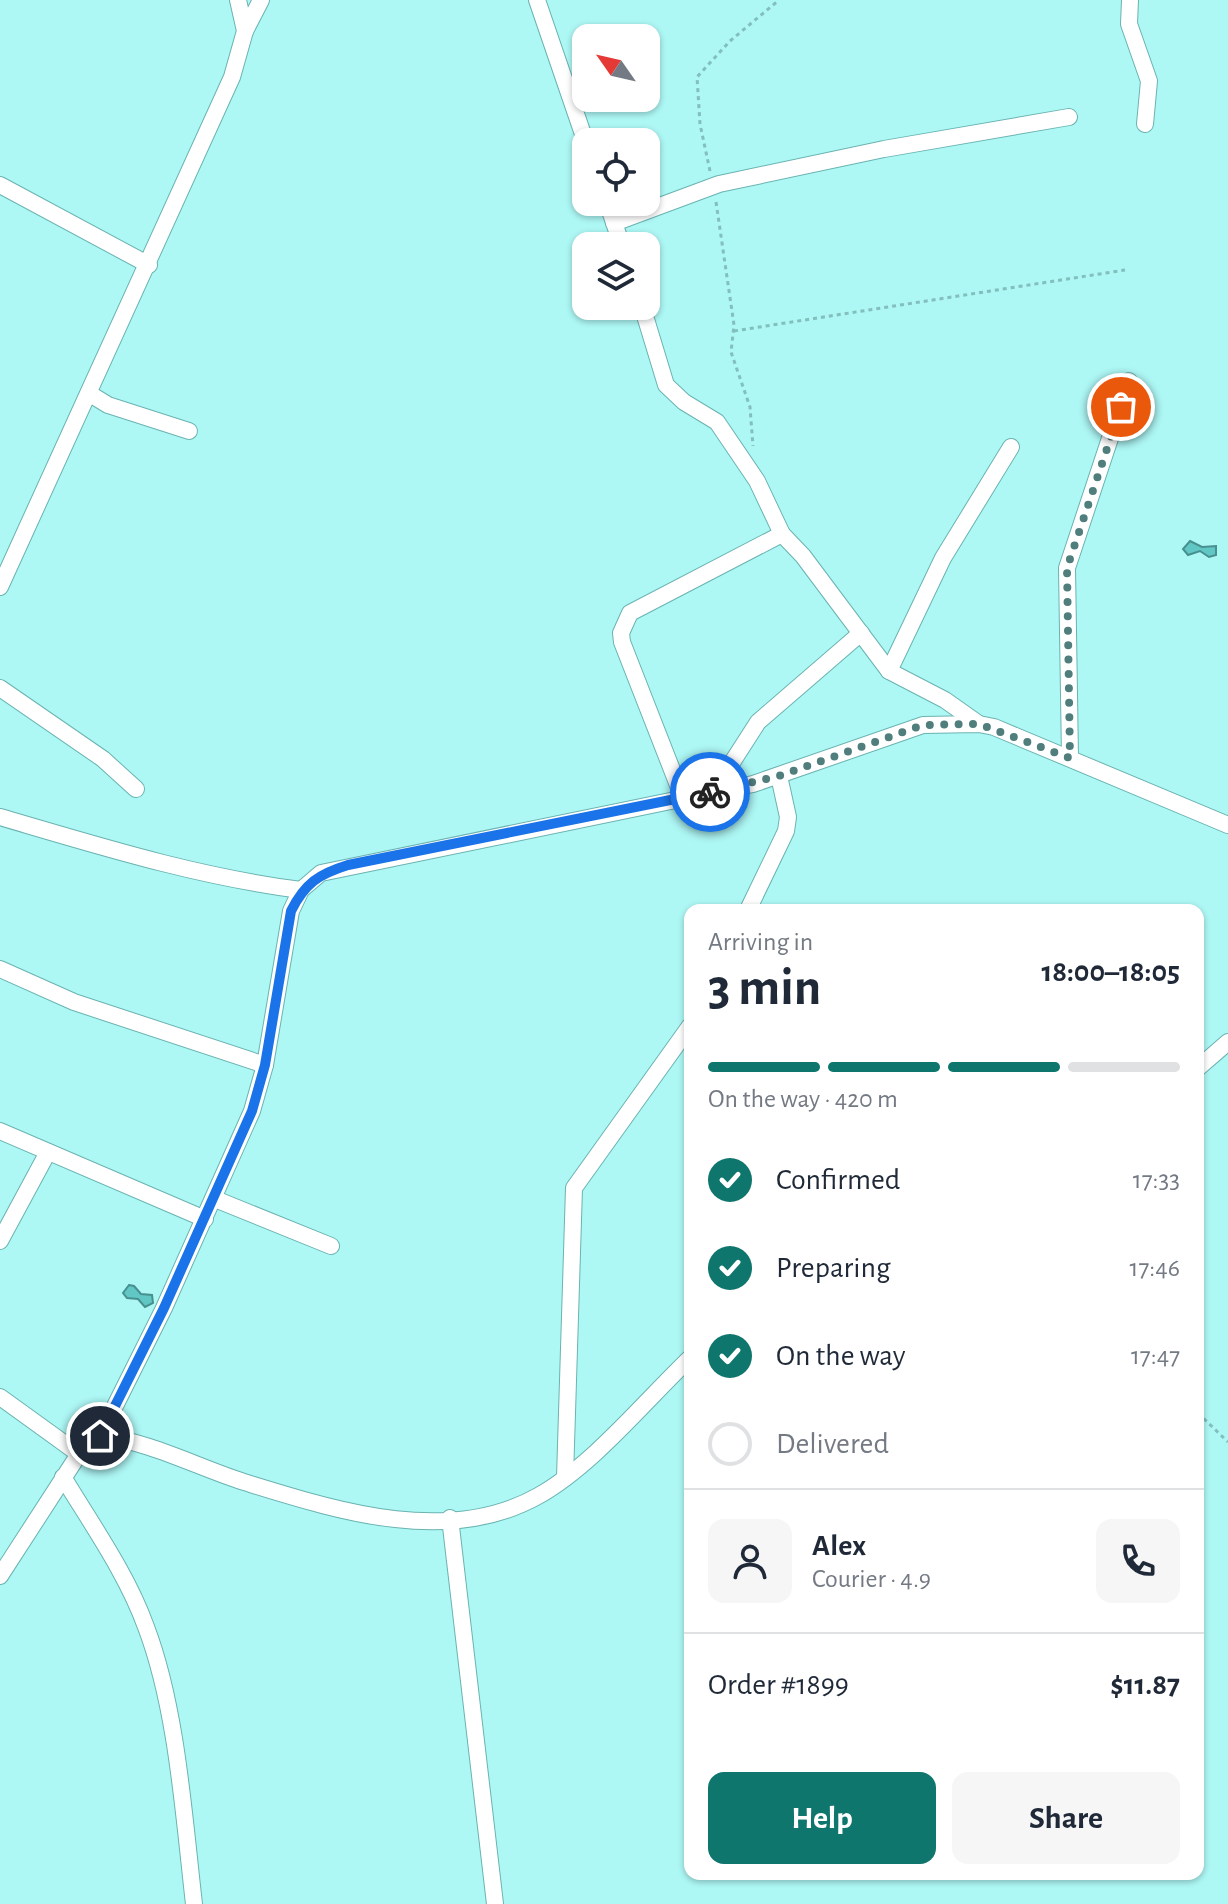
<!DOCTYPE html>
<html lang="en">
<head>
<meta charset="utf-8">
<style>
  body { margin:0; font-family:"Alegreya Sans",sans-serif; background:#f6f6f7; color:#1f2937; height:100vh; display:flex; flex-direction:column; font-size:30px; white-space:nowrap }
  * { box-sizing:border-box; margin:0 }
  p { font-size:26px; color:#747a83 }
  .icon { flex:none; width:44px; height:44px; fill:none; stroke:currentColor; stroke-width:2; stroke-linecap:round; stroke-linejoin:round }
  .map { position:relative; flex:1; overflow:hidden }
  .panel { position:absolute; left:684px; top:904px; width:520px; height:976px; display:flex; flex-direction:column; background:#fff; border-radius:16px; box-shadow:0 2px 6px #0004 }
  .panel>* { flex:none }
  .needle { width:52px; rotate:304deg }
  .buttons { position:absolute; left:572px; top:24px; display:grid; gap:16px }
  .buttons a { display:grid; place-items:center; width:88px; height:88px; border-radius:16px; background:#fff; box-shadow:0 2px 6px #0004; font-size:40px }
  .pin { position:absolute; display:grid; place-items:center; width:68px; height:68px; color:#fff; margin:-34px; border:4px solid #fff; border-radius:50%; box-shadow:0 2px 8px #0007 }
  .courier { position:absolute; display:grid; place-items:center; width:80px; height:80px; margin:-40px; border:6px solid #1a73e8; border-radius:50%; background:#fff; color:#222; box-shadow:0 2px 10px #0007 }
  .headline em { font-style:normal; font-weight:700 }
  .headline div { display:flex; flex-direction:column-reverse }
  .headline { display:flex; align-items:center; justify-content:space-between; height:136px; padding:0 24px }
  h1 { font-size:52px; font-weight:700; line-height:60px }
  .bar { display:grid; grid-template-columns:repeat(4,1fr); gap:12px 8px; align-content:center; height:96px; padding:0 24px }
  .bar i { height:10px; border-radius:6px; background:#e0e1e3 }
  .bar .current { background:#0f766e }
  .bar p { grid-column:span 4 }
  .line { display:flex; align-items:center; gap:20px; padding:0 24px; border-top:2px solid #e0e1e3 }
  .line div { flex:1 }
  .round { display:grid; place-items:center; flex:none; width:84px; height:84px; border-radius:16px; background:#f6f6f7 }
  ol { padding:0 24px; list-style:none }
  li { display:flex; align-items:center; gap:24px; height:88px }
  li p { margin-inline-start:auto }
  li .icon { padding:8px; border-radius:50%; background:#0f766e; color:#fff; stroke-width:4 }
  li:last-child { color:#747a83 }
  li i { width:44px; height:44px; border:4px solid #e0e1e3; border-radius:50% }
  .cta { display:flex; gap:16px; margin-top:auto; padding:16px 24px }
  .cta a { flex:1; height:92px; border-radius:16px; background:#0f766e; color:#fff; font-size:32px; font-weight:700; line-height:92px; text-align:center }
  .cta a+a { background:#f6f6f7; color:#1f2937 }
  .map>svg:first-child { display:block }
  .building { fill:#60c7c5; stroke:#48908f; stroke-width:2 }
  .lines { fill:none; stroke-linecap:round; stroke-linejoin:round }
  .minor-casing { stroke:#6ab3b1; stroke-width:18 }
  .path { stroke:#82bfbd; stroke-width:3; stroke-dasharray:4 4; stroke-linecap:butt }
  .minor { stroke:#fff; stroke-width:16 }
  .done { stroke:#507e7d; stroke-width:8; stroke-dasharray:0 14.4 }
  .route { stroke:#1a73e8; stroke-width:10 }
</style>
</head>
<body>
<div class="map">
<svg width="1228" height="1904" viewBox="0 0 1228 1904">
  <rect width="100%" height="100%" fill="#adf7f5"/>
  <g class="building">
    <path d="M1190 541 1202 547 1216 546V555L1209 557 1200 551 1188 555 1183 549Z"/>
    <path d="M129 1285 134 1286 141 1294 152 1295 153 1303 145 1307 138 1299 127 1298 123 1293Z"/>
  </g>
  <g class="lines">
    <g class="minor-casing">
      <g id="minor">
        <path d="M537 0 586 143"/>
        <path d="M1130 0 1129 24 1149 81 1145 124"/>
        <path d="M245 31 261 0"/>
        <path d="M0 185 149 265"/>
        <path d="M607 202 622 246"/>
        <path d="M614 223 719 184 884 149 1069 117"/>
        <path d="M642 306 666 385 684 402 717 422 757 481 782 534 803 556 889 671 945 700 979 724"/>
        <path d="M90 394 108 405 189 431"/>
        <path d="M0 587 232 77 245 31 238 0"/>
        <path d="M889 671 943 558 1011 447"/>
        <path d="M0 688 103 759 136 789"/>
        <path d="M1070 758 1067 568 1129 381"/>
        <path d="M713 792 758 722 861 633"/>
        <path d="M683 798 622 642 621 633 630 613 782 534"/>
        <path d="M0 817C99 846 198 877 301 890"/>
        <path d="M748 910 786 831 788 817 779 776"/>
        <path d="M0 969 74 1002 265 1065"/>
        <path d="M1198 1068 1228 1042"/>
        <path d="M0 1131 205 1219"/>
        <path d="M215 1199 331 1246"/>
        <path d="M0 1241 48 1152"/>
        <path d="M0 1397 79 1454"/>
        <path d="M100 1436C149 1441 197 1467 244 1482 335 1510 447 1547 538 1496 592 1466 645 1401 690 1358"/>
        <path d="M63 1477C92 1525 127 1574 146 1627 177 1708 184 1818 194 1904"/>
        <path d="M565 1477 574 1188 690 1026"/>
        <path d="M450 1518 495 1904"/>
        <path d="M0 1576 79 1454 100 1436 164 1308 252 1111 265 1065 291 911 301 890 321 873 753 784 923 725 979 724 994 727 1228 825"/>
      </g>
    </g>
    <g class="path">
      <path d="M710 171 700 124 697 77 730 41 779 0"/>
      <path d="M716 202 734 325 731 352 750 407 753 446"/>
      <path d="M734 331 1125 270"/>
      <path d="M1198 1413 1228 1442"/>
    </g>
    <use href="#minor" class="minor"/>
  </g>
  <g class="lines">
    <path class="done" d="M710 792 779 776 923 725 979 724 1070 758 1067 568 1121 407"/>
    <path class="route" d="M100 1436 164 1308 252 1111 265 1065 291 911C305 883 319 874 348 865L710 792"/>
  </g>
</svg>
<div class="buttons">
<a><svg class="needle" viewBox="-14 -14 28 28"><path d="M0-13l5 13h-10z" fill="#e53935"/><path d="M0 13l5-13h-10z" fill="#747a83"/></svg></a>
<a><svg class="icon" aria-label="locate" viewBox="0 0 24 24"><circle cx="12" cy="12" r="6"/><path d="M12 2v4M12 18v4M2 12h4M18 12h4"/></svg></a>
<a><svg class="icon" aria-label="layers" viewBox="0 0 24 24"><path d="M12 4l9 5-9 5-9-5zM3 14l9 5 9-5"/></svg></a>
</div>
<div class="pin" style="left:1121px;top:407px;background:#ea580c"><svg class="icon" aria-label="bag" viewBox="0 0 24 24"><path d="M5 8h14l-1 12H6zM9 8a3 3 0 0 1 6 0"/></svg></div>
<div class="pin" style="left:100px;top:1436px;background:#1f2937"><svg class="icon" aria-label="home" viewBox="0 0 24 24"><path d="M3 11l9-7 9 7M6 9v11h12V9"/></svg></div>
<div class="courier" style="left:710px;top:792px"><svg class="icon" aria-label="bike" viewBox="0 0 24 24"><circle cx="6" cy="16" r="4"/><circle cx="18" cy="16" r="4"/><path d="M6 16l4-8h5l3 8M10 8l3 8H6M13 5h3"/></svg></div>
<section class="panel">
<div class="headline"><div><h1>3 min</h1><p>Arriving in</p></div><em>18:00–18:05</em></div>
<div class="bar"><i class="current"></i><i class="current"></i><i class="current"></i><i></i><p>On the way · 420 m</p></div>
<ol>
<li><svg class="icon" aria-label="check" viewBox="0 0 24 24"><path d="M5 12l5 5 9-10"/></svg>Confirmed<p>17:33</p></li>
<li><svg class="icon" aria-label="check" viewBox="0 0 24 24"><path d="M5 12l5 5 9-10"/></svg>Preparing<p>17:46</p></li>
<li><svg class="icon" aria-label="check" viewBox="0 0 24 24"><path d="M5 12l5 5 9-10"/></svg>On the way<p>17:47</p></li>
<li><i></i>Delivered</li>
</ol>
<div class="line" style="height:144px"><a class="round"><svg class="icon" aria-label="person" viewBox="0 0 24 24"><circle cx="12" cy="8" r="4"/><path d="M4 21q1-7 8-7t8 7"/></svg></a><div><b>Alex</b><p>Courier · 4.9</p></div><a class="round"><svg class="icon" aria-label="phone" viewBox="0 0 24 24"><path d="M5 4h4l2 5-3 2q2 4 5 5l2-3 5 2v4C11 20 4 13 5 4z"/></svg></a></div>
<div class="line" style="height:104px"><div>Order #1899</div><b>$11.87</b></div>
<div class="cta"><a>Help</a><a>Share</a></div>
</section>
</div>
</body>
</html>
